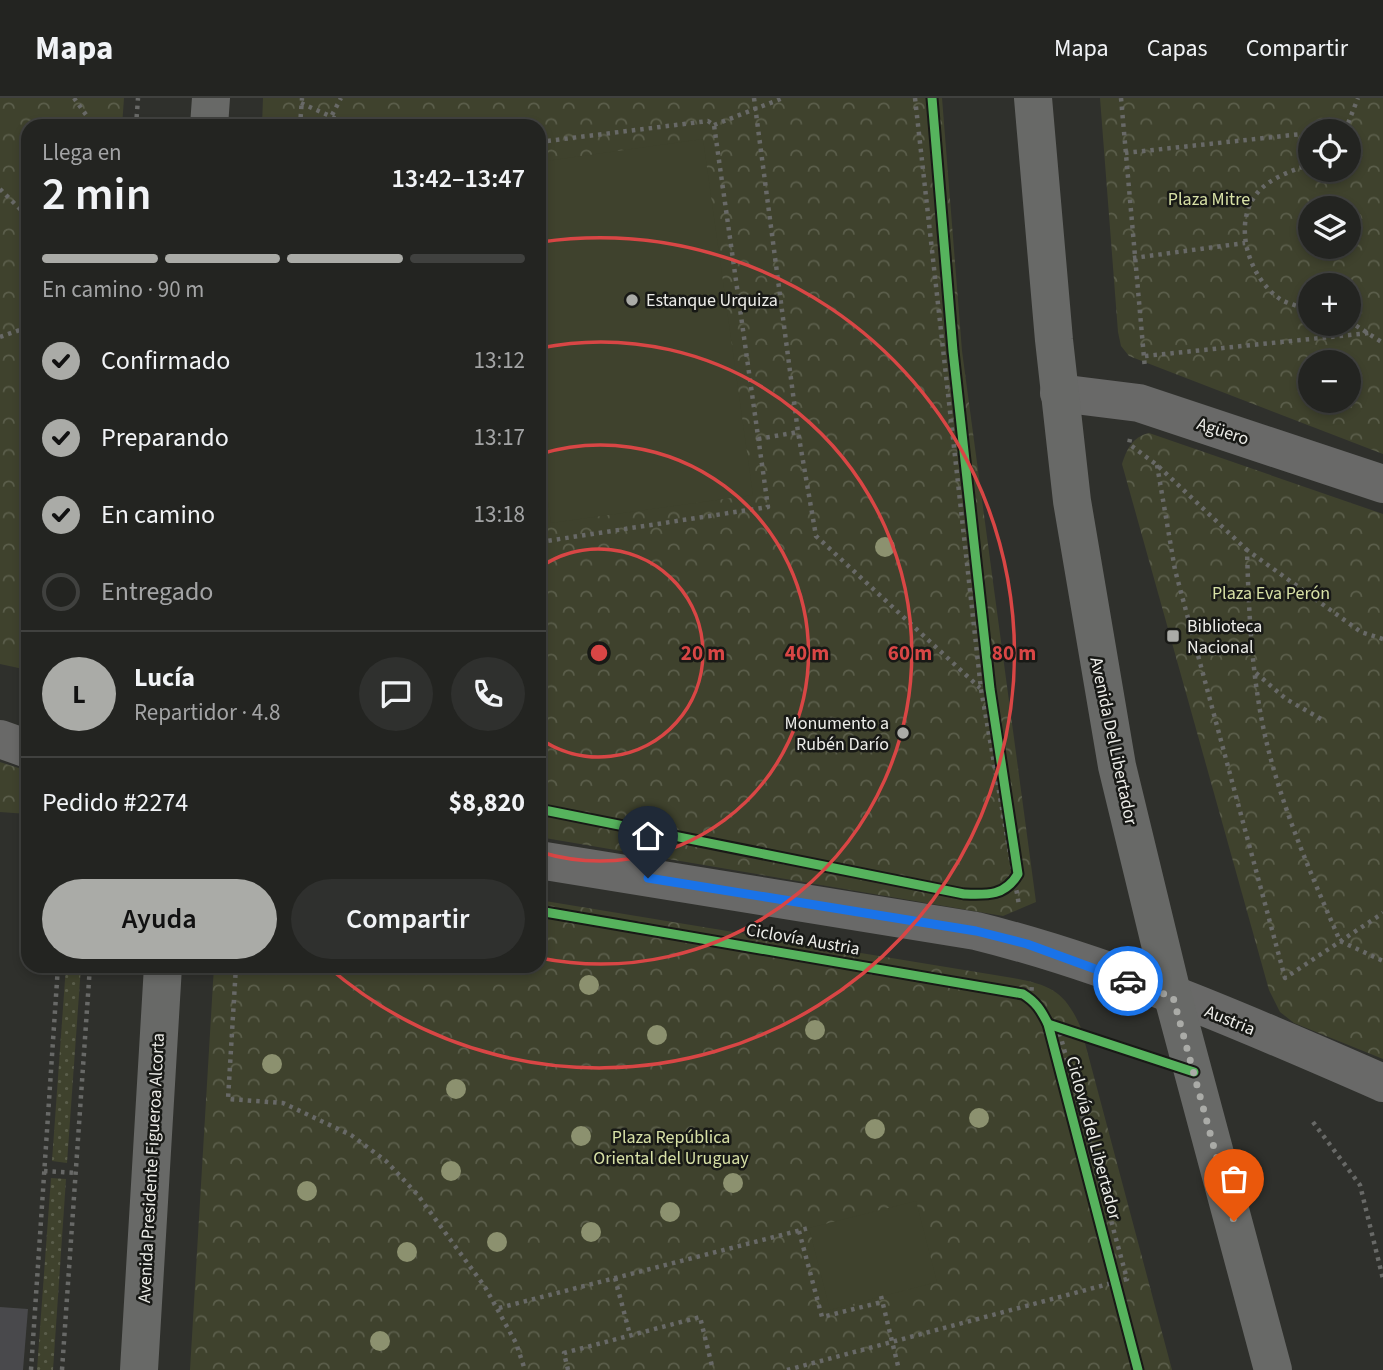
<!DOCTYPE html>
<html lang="es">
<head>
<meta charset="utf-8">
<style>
  body { margin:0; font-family:"Source Sans 3",sans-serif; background:#2f302e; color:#f1f3f6; height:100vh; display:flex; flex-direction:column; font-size:26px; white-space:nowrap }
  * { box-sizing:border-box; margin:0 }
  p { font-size:23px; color:#a3a4a5 }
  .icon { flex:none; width:38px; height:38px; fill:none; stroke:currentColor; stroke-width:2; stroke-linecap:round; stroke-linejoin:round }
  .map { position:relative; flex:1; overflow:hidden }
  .drawer { position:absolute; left:21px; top:21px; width:525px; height:854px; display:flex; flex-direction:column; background:#232421; border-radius:21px; box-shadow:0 4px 10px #0003,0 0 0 2px #40413f }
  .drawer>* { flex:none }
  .tools { position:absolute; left:1298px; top:21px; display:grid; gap:14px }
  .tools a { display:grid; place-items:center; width:63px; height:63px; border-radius:50%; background:#232421; box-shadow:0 4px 10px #0003,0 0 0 2px #40413f; font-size:35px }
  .pin { position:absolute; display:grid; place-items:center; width:60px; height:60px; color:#fff; margin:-72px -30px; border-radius:50% 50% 50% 0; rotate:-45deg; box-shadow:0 0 7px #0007 }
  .pin .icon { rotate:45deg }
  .courier { position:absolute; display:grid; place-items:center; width:70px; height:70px; margin:-35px; border:5px solid #1a73e8; border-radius:50%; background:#fff; color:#222; box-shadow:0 2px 9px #0007 }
  .head em { font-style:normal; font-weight:600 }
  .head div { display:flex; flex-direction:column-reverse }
  .head { display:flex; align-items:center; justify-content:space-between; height:119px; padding:0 21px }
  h1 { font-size:46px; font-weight:600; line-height:52px }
  .bar { display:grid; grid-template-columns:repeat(4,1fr); gap:10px 7px; align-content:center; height:84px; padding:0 21px }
  .bar i { height:9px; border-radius:5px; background:#40413f }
  .bar .current { background:#aaaba7 }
  .bar p { grid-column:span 4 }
  .line { display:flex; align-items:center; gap:18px; padding:0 21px; border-top:2px solid #40413f }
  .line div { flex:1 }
  .round { display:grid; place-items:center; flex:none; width:74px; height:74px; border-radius:37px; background:#2f302e }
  ol { padding:0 21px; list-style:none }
  li { display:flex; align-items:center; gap:21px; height:77px }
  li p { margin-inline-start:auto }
  li .icon { padding:7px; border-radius:50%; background:#aaaba7; color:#111; stroke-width:4 }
  li:last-child { color:#a3a4a5 }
  li i { width:38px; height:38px; border:4px solid #40413f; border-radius:50% }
  .cta { display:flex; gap:14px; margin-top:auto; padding:14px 21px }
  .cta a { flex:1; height:80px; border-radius:42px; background:#aaaba7; color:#111; font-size:28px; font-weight:600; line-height:80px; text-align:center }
  .cta a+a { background:#2f302e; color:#f1f3f6 }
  header { display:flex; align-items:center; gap:42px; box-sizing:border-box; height:98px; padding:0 35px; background:#232421; border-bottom:2px solid #40413f }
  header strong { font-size:33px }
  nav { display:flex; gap:38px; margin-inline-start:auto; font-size:24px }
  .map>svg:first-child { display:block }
  .grass { fill:url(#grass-dots) }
  .park { fill:url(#park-crowns); fill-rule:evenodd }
  .pitch { fill:#3f422d }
  .building { fill:#49494c }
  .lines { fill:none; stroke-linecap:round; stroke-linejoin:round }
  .path { stroke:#686967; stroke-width:4.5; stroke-dasharray:3.5 5; stroke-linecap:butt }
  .minor { stroke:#696968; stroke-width:38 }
  .major { stroke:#686967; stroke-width:38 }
  .cycleway-casing { stroke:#181916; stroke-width:13 }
  .cycleway { stroke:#56b35d; stroke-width:9 }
  .tree { fill:#8c916f }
  .done { stroke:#aaaba7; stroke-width:7; stroke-dasharray:0 12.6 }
  .route { stroke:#1a73e8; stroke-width:9 }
  .ring { fill:none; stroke:#d94645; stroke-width:3.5 }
  .poi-dot { fill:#aaaba7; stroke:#181916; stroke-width:2.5 }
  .labels { text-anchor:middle; stroke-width:5; stroke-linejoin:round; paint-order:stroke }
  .park-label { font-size:18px; fill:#d8e1a6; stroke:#181916 }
  .poi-label { font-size:18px; fill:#edede9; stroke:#181916; text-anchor:start }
  .street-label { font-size:18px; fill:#edede9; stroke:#181916 }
  .centre { fill:#d94645; stroke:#181916; stroke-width:3.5 }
  .ring-label { font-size:21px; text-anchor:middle; font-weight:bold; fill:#d94645; stroke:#181916; stroke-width:5; stroke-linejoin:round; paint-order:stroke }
</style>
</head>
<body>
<header>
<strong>Mapa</strong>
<nav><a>Mapa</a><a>Capas</a><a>Compartir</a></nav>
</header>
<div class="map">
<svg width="1383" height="1272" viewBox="0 0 1383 1272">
  <defs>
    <pattern id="grass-dots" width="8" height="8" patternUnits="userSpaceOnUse" patternTransform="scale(1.75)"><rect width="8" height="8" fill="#3f422d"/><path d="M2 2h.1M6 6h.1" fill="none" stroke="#5b5e4b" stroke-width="1.8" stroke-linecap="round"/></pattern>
    <pattern id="park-crowns" width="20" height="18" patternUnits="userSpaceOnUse" patternTransform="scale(1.75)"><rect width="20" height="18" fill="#3f422d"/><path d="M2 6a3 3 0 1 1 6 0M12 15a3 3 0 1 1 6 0" fill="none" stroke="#5b5e4b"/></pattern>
  </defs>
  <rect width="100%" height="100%" fill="#2f302c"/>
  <g class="grass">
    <path d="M66 868H81L67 1065 52 1063Z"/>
    <path d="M51 1080 66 1081 53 1272H37Z"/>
  </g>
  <g class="park">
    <path d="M0 0H124L122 28H28V572L0 566Z"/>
    <path d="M263 0H942L962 253 1036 804 1003 818 539 739V28H262Z"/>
    <path d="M1100 0H1383V356L1129 258 1121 248 1118 234ZM1311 33H1349V72H1311ZM1311 110H1349V149H1311ZM1349 187V226H1311V187ZM1311 264H1349V303H1311Z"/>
    <path d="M1149 335 1383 416V961L1294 925 1280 914 1269 892 1122 366C1127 350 1133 339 1149 335Z"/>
    <path d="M0 664 28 673V716L0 714Z"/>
    <path d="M539 802 1013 880C1050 887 1065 893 1081 930L1172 1272H190L214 868H539Z"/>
  </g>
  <g class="pitch">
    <path d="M703 41 753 397 551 425 539 339V64Z"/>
    <path d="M916 1103 937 1184 830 1212 809 1130Z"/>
  </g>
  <path class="building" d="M0 1209 28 1211 23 1272H0Z"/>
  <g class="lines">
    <g class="path">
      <path d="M74 0 94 28"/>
      <path d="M754 0 798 334 816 438 980 590"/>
      <path d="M915 0 981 591 1019 807"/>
      <path d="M1121 0 1145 271"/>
      <path d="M301 5 352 28"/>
      <path d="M332 17 341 0"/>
      <path d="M714 27 783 0"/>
      <path d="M136 28 138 0"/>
      <path d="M300 28 302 0"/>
      <path d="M1324 33 1346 31"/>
      <path d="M1345 33 1358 0"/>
      <path d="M539 44 708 23 714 27 768 409 540 444"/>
      <path d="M1125 55 1311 35"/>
      <path d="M1311 66C1293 72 1270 80 1258 94 1231 125 1249 180 1280 201 1288 206 1301 209 1311 212"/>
      <path d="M0 91 28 119"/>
      <path d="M1133 160 1245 145"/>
      <path d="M1349 223 1383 245"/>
      <path d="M0 239 28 229"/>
      <path d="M1145 258 1369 235"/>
      <path d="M758 341 798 334"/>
      <path d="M1130 341 1129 346 1157 367 1247 452"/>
      <path d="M1157 367 1175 472 1285 880 1383 815"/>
      <path d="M539 434V452"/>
      <path d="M1383 541 1361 534 1247 452C1249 521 1252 591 1270 658 1287 722 1314 783 1340 843L1383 863"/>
      <path d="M1256 575 1286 601 1321 621"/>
      <path d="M236 868 228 1001 283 1005 351 1037 386 1063 417 1096 485 1189 516 1245 525 1272"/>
      <path d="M1031 901 1032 884"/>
      <path d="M1313 1024 1360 1087 1383 1181"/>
      <path d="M44 1073 76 1075"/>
      <path d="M799 1133 822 1219 882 1204"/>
      <path d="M615 1180 630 1237"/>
      <path d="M881 1198 899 1272"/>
      <path d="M499 1210 809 1130"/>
      <path d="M31 1272 58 868"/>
      <path d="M62 1272 90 868"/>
      <path d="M568 1272 564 1255 700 1219 713 1272"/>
      <path d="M787 1272 1127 1181 1058 929"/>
    </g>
    <g class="minor">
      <path d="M1059 295 1139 305 1383 386"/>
      <path d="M0 641 28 651"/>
      <path d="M539 762 976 833C1114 867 1253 928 1383 985"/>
    </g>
    <g class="major">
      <path d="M1033 0 1054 242 1072 403 1117 668 1173 899 1273 1272"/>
      <path d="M209 28 211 0"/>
      <path d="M139 1272 163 868"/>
    </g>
    <g class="cycleway-casing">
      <g id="cycleway">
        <path d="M539 711 964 796C988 797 1005 798 1018 776L990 591 953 253 932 0"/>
        <path d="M539 813 1023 896C1036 904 1041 912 1048 926L1138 1272"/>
        <path d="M1048 926 1194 974"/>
      </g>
    </g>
    <use href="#cycleway" class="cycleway"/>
  </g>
  <g class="tree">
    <circle cx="885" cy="449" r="10"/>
    <circle cx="589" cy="887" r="10"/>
    <circle cx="815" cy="932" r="10"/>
    <circle cx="657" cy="937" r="10"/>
    <circle cx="272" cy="966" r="10"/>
    <circle cx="456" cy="991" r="10"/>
    <circle cx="979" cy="1020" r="10"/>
    <circle cx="875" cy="1031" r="10"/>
    <circle cx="581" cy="1038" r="10"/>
    <circle cx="451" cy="1073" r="10"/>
    <circle cx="733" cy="1085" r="10"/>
    <circle cx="307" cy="1093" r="10"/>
    <circle cx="670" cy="1114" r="10"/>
    <circle cx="591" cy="1134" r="10"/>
    <circle cx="497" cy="1144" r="10"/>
    <circle cx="407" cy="1154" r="10"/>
    <circle cx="380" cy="1243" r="10"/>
  </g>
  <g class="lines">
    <path class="done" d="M1128 883 1173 899 1234 1123"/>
    <path class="route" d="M648 780 976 833 1027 846 1128 883"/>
  </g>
  <g class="ring">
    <path d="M539 470A104 104 0 1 1 539 640"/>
    <path d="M540 356A208 208 0 1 1 540 754"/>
    <path d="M540 250A311 311 0 1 1 540 860"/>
    <path d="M541 144A415 415 0 1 1 327 868"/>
  </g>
  <g class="poi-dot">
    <circle cx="632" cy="202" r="7"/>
    <rect x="1166" y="531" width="14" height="14" rx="3.5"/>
    <circle cx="903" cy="635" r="7"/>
  </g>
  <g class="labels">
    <g class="park-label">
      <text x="1209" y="107">Plaza Mitre</text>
      <text x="1271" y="501">Plaza Eva Perón</text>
      <text x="671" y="1045">Plaza República<tspan x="671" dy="21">Oriental del Uruguay</tspan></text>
    </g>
    <g class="poi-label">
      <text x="646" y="208">Estanque Urquiza</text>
      <text x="1187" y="534">Biblioteca<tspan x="1187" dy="21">Nacional</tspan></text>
      <text x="889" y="631" text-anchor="end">Monumento a<tspan x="889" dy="21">Rubén Darío</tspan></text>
    </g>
    <g class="street-label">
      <text transform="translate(1223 333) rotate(18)" y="6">Agüero</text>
      <text transform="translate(1114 643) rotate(78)" y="6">Avenida Del Libertador</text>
      <text transform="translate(803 841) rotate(10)" y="6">Ciclovía Austria</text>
      <text transform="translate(1230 922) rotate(22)" y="6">Austria</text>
      <text transform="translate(1094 1040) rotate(75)" y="6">Ciclovía del Libertador</text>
      <text transform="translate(151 1070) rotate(-87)" y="6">Avenida Presidente Figueroa Alcorta</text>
    </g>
  </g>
  <circle cx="599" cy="555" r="10" class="centre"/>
  <g class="ring-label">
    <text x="703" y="562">20 m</text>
    <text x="807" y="562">40 m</text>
    <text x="910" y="562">60 m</text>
    <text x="1014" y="562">80 m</text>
  </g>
</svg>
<div class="tools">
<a><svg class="icon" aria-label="locate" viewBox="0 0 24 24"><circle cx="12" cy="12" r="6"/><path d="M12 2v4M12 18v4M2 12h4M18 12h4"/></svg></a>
<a><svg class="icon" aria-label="layers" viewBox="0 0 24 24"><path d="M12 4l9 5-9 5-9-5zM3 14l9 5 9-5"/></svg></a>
<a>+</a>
<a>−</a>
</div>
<div class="pin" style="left:1234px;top:1123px;background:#ea580c"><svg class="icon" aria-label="bag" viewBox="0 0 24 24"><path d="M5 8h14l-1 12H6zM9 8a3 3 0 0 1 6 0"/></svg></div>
<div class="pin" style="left:648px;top:780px;background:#1f2937"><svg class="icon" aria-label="home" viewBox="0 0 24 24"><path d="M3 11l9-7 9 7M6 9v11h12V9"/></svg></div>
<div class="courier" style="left:1128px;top:883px"><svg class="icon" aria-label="car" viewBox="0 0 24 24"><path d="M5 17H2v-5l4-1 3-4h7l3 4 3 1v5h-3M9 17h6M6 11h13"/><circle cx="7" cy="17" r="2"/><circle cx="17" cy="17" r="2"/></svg></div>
<section class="drawer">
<div class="head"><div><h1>2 min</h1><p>Llega en</p></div><em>13:42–13:47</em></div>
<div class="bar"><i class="current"></i><i class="current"></i><i class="current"></i><i></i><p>En camino · 90 m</p></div>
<ol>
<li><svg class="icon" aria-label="check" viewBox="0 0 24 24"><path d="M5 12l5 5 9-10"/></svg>Confirmado<p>13:12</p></li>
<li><svg class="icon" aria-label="check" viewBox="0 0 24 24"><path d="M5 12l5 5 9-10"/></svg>Preparando<p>13:17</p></li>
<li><svg class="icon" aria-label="check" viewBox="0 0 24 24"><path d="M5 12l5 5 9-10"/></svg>En camino<p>13:18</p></li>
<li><i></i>Entregado</li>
</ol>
<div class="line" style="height:126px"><b class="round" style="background:#aaaba7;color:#111">L</b><div><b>Lucía</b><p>Repartidor · 4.8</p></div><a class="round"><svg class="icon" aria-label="chat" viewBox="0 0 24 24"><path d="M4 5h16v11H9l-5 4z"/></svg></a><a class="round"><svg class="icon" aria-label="phone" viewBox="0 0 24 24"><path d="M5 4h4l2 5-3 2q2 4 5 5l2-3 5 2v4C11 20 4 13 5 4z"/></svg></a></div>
<div class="line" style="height:91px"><div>Pedido #2274</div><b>$8,820</b></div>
<div class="cta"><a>Ayuda</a><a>Compartir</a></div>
</section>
</div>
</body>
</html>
